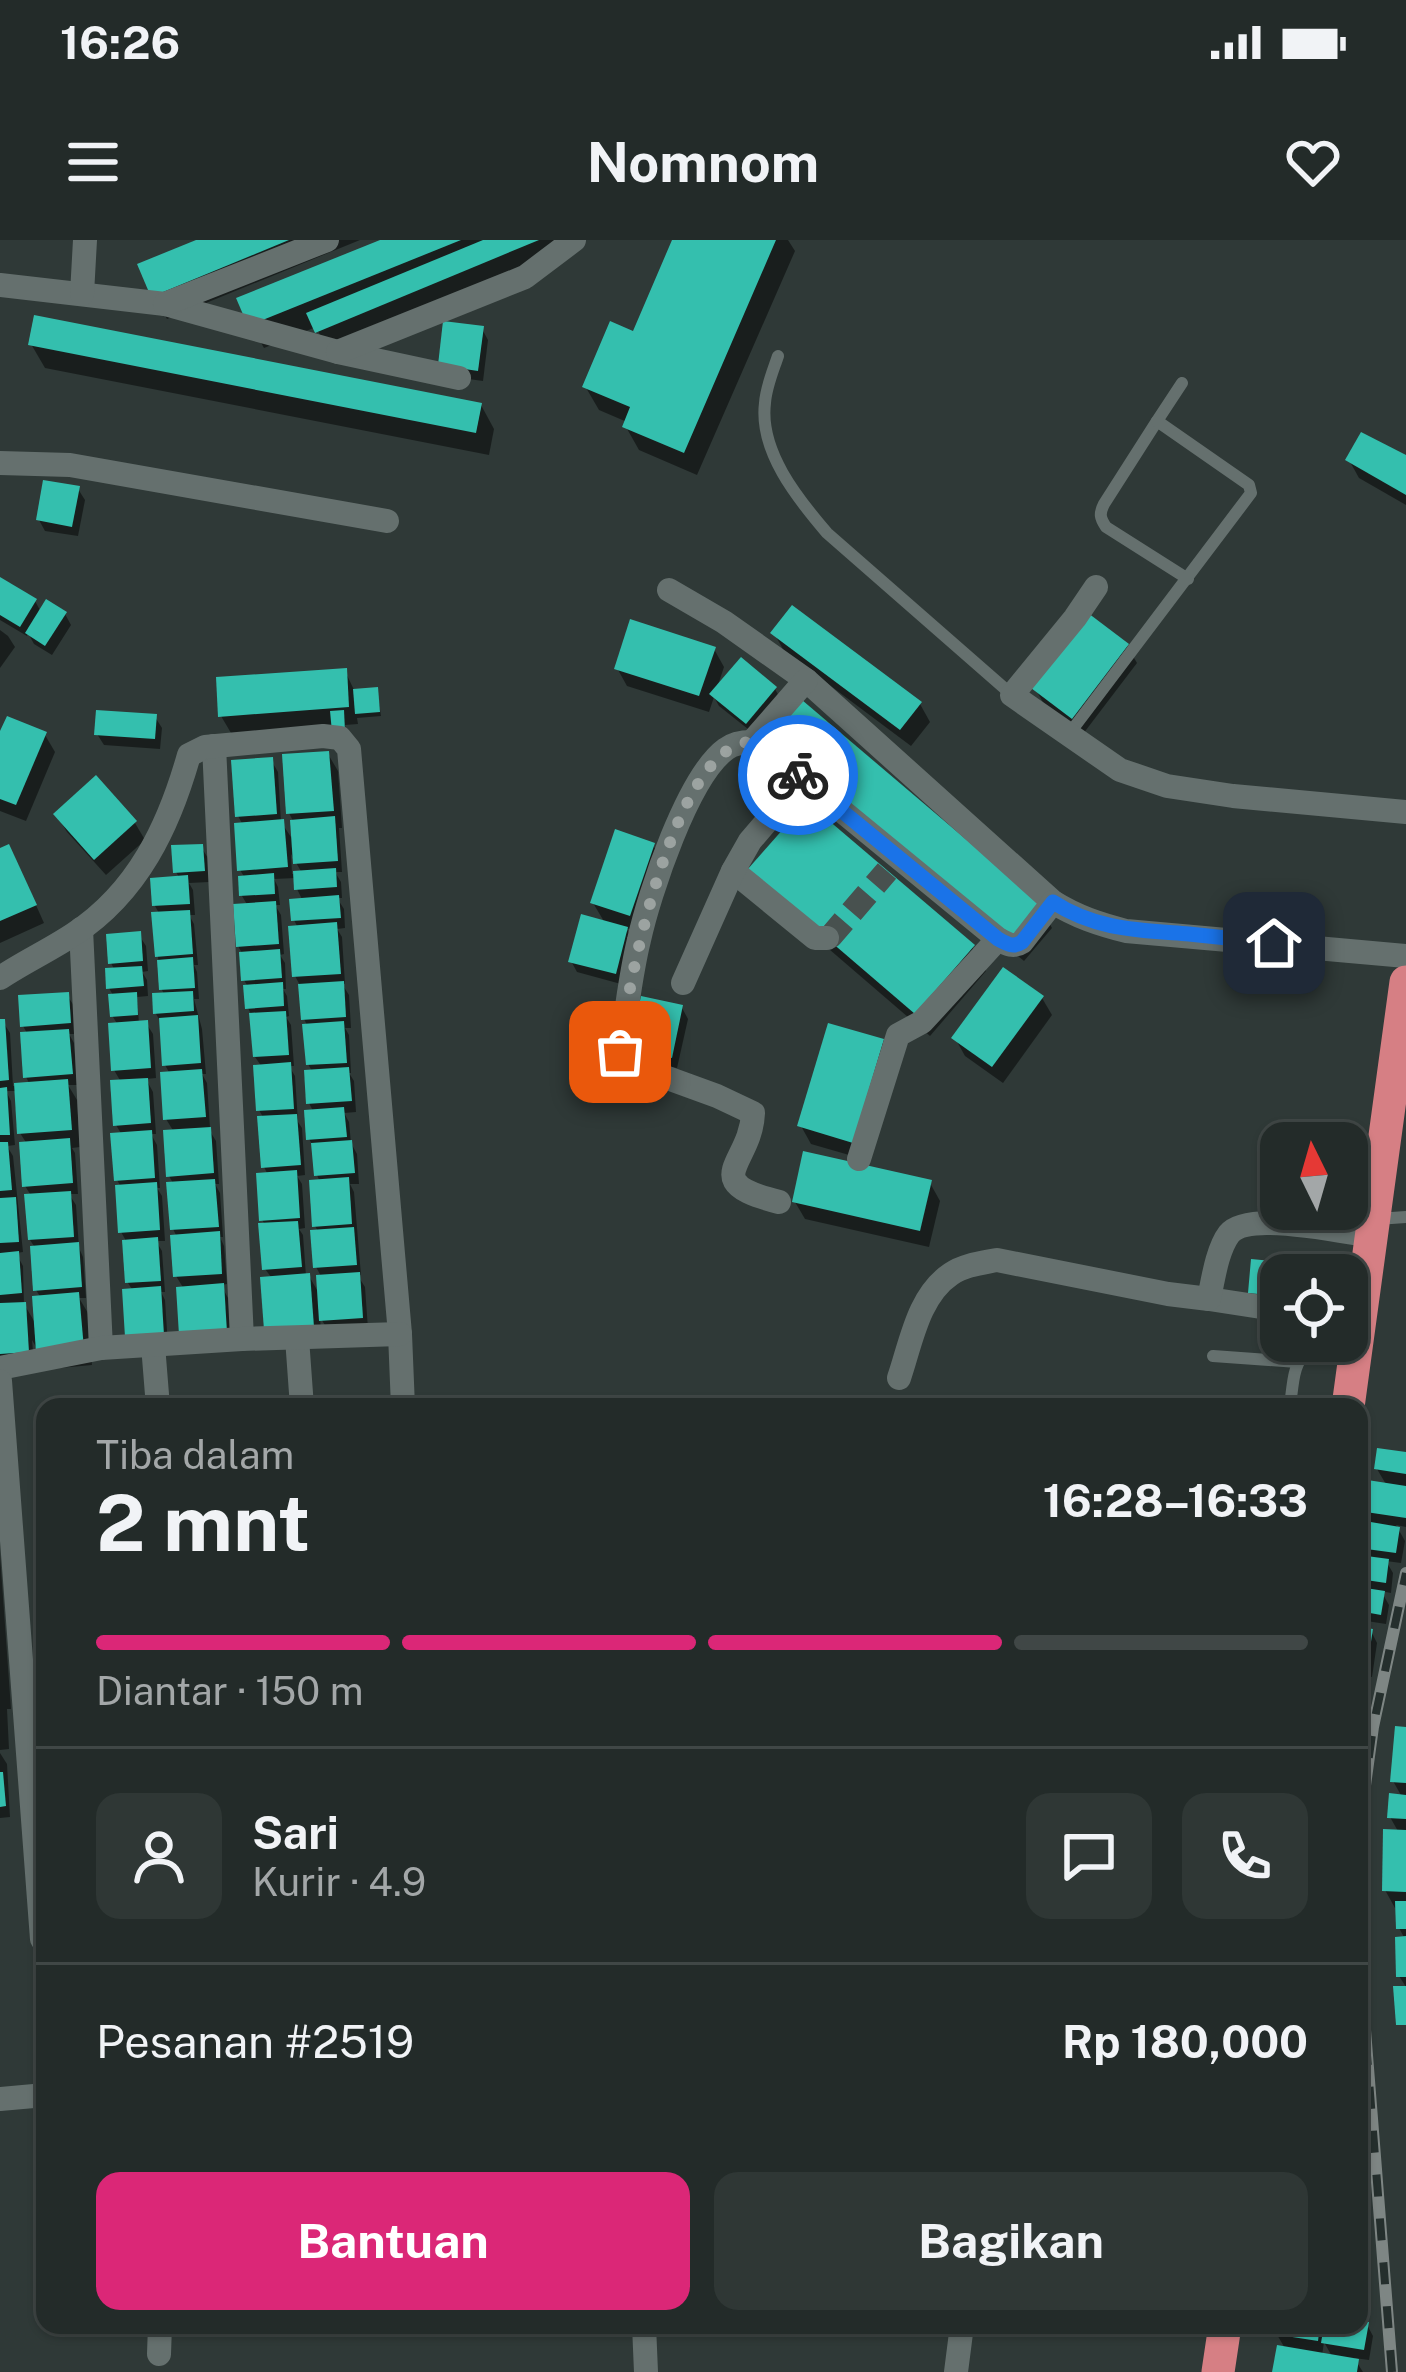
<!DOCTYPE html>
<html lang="id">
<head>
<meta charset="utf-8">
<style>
  body { margin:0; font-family:"Public Sans",sans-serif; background:#2f3735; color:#f1f3f6; height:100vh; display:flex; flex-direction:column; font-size:45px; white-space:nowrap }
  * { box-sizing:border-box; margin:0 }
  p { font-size:39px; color:#a3a7a8 }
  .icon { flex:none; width:66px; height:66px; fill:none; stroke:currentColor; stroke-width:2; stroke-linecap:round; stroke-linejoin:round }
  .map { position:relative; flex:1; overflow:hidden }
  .panel { position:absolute; left:36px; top:1158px; width:1332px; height:936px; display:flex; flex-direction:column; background:#232b29; border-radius:24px; box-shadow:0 3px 9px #0004,0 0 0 3px #404746 }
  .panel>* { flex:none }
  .needle { width:78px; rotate:355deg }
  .controls { position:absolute; left:1260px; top:882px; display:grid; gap:24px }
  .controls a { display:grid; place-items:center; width:108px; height:108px; border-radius:24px; background:#232b29; box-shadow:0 3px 9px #0004,0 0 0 3px #404746; font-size:60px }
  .pin { position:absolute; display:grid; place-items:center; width:102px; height:102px; color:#fff; margin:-51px; border-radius:24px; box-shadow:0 6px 18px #0006 }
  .courier { position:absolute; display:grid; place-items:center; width:120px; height:120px; margin:-60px; border:9px solid #1a73e8; border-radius:50%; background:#fff; color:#222; box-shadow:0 3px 15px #0007 }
  .overview em { font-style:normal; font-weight:700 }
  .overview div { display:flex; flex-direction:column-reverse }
  .overview { display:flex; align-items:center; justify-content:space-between; height:204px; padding:0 60px }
  h1 { font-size:78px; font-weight:700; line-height:90px }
  .bar { display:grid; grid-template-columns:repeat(4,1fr); gap:18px 12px; align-content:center; height:144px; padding:0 60px }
  .bar i { height:15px; border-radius:9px; background:#404746 }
  .bar .active { background:#db2777 }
  .bar p { grid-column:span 4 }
  .line { display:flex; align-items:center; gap:30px; padding:0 60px; border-top:3px solid #404746 }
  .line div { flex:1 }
  .round { display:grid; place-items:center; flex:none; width:126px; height:126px; border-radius:24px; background:#2f3735 }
  .cta { display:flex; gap:24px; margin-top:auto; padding:24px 60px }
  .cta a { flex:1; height:138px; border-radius:24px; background:#db2777; color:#fff; font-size:48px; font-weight:700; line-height:138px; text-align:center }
  .cta a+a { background:#2f3735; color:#f1f3f6 }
  .status { display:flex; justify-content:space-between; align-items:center; height:84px; padding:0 60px; background:#232b29; direction:ltr }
  .status svg { height:33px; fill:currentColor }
  header { display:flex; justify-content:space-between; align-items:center; height:156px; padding:0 60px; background:#232b29; font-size:54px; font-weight:700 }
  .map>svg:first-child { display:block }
  .shadow { fill:#0007; fill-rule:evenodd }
  .building { fill:#34bfae }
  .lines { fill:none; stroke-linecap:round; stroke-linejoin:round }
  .minor-tunnel { stroke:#48514f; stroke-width:24; stroke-dasharray:24 12; stroke-linecap:butt }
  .service { stroke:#65706e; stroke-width:12 }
  .minor { stroke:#65706e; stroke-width:24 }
  .trunk { stroke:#d67f84; stroke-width:33 }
  .rail-casing { stroke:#7e8684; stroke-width:12 }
  .rail { stroke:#252f2d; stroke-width:8; stroke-dasharray:22; stroke-linecap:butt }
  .done { stroke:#9ca3a1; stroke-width:12; stroke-dasharray:0 21.6 }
  .route { stroke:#1a73e8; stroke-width:15 }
</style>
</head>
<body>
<div class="status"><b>16:26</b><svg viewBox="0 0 49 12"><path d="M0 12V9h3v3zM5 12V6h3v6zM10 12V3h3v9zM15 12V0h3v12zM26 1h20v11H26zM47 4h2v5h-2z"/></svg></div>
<header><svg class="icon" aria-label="menu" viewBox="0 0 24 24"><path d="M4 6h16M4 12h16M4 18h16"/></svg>Nomnom<svg class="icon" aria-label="heart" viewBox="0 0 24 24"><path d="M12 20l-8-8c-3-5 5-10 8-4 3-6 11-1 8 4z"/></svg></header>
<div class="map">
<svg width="1406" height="2132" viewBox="0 0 1406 2132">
  <rect width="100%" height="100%" fill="#2f3937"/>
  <g class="shadow">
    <path d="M204 0H360L167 79 154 56Z"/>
    <path d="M388 0H584L327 109 316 87 264 108 251 85Z"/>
    <path d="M676 0H788L795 11 697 235 639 210 626 187 627 182 599 170 585 146 634 95Z"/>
    <path d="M482 89 488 100 483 141 447 136Z"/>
    <path d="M31 104 481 165 494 189 489 215 45 128Z"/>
    <path d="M1406 218V265L1359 238 1349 220Z"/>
    <path d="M78 249 85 260 78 296 45 291 39 280Z"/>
    <path d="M0 340 35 361 41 372 65 374 71 385 52 415 34 404 28 393 27 396 0 380Z"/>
    <path d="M0 390 8 396 15 407 0 428Z"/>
    <path d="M774 393 920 464 930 482 911 506 784 411Z"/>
    <path d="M1127 406 1137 423 1083 494 1045 466 1035 448Z"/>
    <path d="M714 409 724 427 716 451 775 449 781 460 753 493 719 466 714 457 709 472 627 446 617 428Z"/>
    <path d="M345 431 355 452 377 450 381 476 357 478 358 484 345 485 346 495 231 493 221 476Z"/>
    <path d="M155 477 162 488 160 509 104 505 97 494Z"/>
    <path d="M45 495 55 512 26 581 0 571V499Z"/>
    <path d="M774 497 1039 665 1052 688 1024 721 788 520Z"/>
    <path d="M328 514 338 531 342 588H339L342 632H335L341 642 342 658H337L344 669 345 688 337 689 342 697 345 744H342L349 755 351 788H345L349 795 351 833H349L354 841 356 872 344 873 349 882 351 903 357 914 359 944H350L354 952 361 1035 358 1036 365 1047 368 1089 329 1092 320 1077 322 1104 265 1029 266 986 262 980 268 935 264 927V879L259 870 262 827 255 817 252 776 248 768V747L244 740 242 713 238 706 248 666 242 656 245 638 240 630 243 585 238 576 271 520 278 532 281 582 295 603 293 581 289 573ZM291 614 302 633 292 634ZM296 638 297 649 303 661 294 680 298 688 295 736 302 749 304 779 308 787V824L313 833 309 863 314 873 309 899 315 909 317 935 320 942 315 986 319 993 316 1027 322 1038 321 1057 309 1036H306L303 995 299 989 305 988 302 944 297 936 305 935 302 888 298 882 295 836 289 826H294L291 785 286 777 289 776 287 756 283 749H286L285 723 280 715 284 714 281 675 275 665H280L278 647 274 639Z"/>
    <path d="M56 574 135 583 145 600 106 635 67 592Z"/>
    <path d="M653 605 663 623 640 692 626 688 633 700 621 744 577 732 571 721 605 683 593 663Z"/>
    <path d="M201 607 208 618 209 642 189 643 193 650 195 675H189L194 684 198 725H194L197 732 199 759H194L202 789 206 834H202L207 843 210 888H208L216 901 219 944H215L220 953 223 997H220L224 1006 227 1044 221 1045 228 1058 232 1102 184 1049 176 1036 177 997 173 989 174 945 169 936 174 892 166 879 170 834 165 825 162 784 156 774 165 756 162 750 158 717 160 675 155 666 180 639 176 632Z"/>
    <path d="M0 611 18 625 44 683 0 703Z"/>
    <path d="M765 654 972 707 986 731 930 796Z"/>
    <path d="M139 695 146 706 148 731 142 732 147 740 148 756 137 757 139 784 146 783 153 794 156 838 146 839 153 852 156 894H151L157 905 160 948H157L162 956 165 1001H156L162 1011 165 1052H161L165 1060 168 1105 128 1043 125 999 121 992V947L117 940 122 895 116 885 121 842 114 830 118 785 113 777 114 757 109 748 115 731 111 723Z"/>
    <path d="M67 755 74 766 76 794H69L74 803 77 845H68L77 860 80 907 72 908 75 913 78 954H69L76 965 79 1008 83 1017 86 1058H79L88 1073 92 1125 49 1129 32 1100 34 1123 0 1125V782H3L10 793 13 846 30 845 26 837 28 795 23 786ZM6 851H17L20 893 27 904 25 946 32 957 30 1000 36 1009V1050L41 1058 37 1086 24 1064 23 1026 16 1013 23 1012 13 916 7 906 15 905 11 861Z"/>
    <path d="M1042 758 1052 775 1003 843 965 816 955 798Z"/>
    <path d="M682 768 688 779 677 828 639 820 632 808Z"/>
    <path d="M882 802 892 819 863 919 811 904 801 886Z"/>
    <path d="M930 943 940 961 929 1007 805 979 795 962Z"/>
    <path d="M1406 1215V1287L1396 1285 1405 1301 1401 1323 1386 1321 1393 1333 1391 1353 1381 1351 1389 1365 1386 1384 1360 1380 1359 1350 1364 1351 1359 1342V1318L1364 1319 1359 1311V1291L1368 1285 1359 1270 1363 1242 1387 1246 1377 1229Z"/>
    <path d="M0 1315 11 1469H7L9 1509 0 1510Z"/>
    <path d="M1359 1390 1371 1391 1377 1403 1372 1437 1359 1435Z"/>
    <path d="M1406 1490V1747L1399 1736 1405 1699 1399 1688 1398 1668H1395L1385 1650 1399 1593 1390 1577 1402 1557 1393 1541Z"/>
    <path d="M0 1513 7 1524 10 1577 0 1578Z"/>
    <path d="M1359 1644 1364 1653 1362 1681 1359 1680Z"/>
    <path d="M1359 1748 1370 1766 1364 1829 1359 1828Z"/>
    <path d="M1359 1919 1364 1927 1359 1952Z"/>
    <path d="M1359 1990 1368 2005 1362 2042 1370 2056 1366 2083 1373 2096 1369 2120 1354 2118 1363 2132H1275L1286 2110 1276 2093 1278 2085H1359ZM1324 2102 1329 2111 1333 2118 1322 2116Z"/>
  </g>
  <g class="building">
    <path d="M196 0H289L151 57 137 24Z"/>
    <path d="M380 0H461L248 86 236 58Z"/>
    <path d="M483 0H539L315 93 306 73Z"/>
    <path d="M672 0H776L684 213 622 187 630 167 582 147 610 81 633 91Z"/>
    <path d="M34 75 482 163 476 193 28 105Z"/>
    <path d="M443 81 484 86 478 131 438 125Z"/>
    <path d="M1361 192 1406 215V255L1345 220Z"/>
    <path d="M43 240 80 246 72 287 36 280Z"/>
    <path d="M0 337 37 359 20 387 0 375Z"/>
    <path d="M46 359 67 372 45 406 25 393Z"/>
    <path d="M792 365 922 462 900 490 770 393Z"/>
    <path d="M1088 373 1129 404 1072 479 1031 448Z"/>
    <path d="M630 379 716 407 699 456 614 429Z"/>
    <path d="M741 417 777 447 746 484 709 454Z"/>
    <path d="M347 428 349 467 218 477 216 437Z"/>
    <path d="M378 447 380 472 355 474 353 449Z"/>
    <path d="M802 460 1041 663 1009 700 770 496Z"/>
    <path d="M96 470 157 474 155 499 94 495Z"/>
    <path d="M344 470 345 491 332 492 330 471Z"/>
    <path d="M7 476 47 492 16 565 0 559V491Z"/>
    <path d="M329 511 334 571 286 574 282 514Z"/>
    <path d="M273 517 277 574 235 577 231 520Z"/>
    <path d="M96 535 137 581 94 620 53 574Z"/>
    <path d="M807 562 975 705 915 774 747 630Z"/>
    <path d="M335 576 338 621 293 624 290 580Z"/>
    <path d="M284 579 288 627 237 631 234 583Z"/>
    <path d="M615 589 655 603 630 676 590 663Z"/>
    <path d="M9 604 37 665 0 681V608Z"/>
    <path d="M203 604 205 631 173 633 171 605Z"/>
    <path d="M336 628 337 647 294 650 293 631Z"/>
    <path d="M274 633 275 654 239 656 238 636Z"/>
    <path d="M188 635 190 664 152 666 150 638Z"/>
    <path d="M339 655 341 678 291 681 289 659Z"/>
    <path d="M276 661 279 704 236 707 233 664Z"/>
    <path d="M190 670 193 714 155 717 151 672Z"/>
    <path d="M581 674 628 687 616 734 568 722Z"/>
    <path d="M337 682 341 734 292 737 288 686Z"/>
    <path d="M141 691 143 721 108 724 106 694Z"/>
    <path d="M280 709 282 738 241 741 239 712Z"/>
    <path d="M193 717 195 748 159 750 157 720Z"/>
    <path d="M142 726 144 746 106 749 105 728Z"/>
    <path d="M1003 727 1044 756 992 827 951 798Z"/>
    <path d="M344 741 346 777 301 780 298 744Z"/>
    <path d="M283 742 284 766 245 769 243 745Z"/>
    <path d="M193 751 194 771 153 774 152 753Z"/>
    <path d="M69 752 71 783 20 787 18 755Z"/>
    <path d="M137 752 138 775 110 777 108 754Z"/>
    <path d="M641 756 683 765 672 818 629 809Z"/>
    <path d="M286 771 289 815 253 817 249 773Z"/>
    <path d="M198 775 201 823 162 826 159 778Z"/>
    <path d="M0 779H5L9 840 0 841Z"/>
    <path d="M148 780 151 828 111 831 108 783Z"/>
    <path d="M344 781 347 823 306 825 302 784Z"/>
    <path d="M828 783 884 799 853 903 797 886Z"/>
    <path d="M69 789 73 834 23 838 20 792Z"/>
    <path d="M291 822 294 869 256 871 253 825Z"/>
    <path d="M349 827 352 861 306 864 304 830Z"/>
    <path d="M202 829 206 877 163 880 160 832Z"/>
    <path d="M148 838 151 883 113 886 110 840Z"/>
    <path d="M68 839 72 890 17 894 14 843Z"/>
    <path d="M7 847 10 895H0V848Z"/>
    <path d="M344 867 347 897 306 900 304 870Z"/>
    <path d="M297 874 301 925 261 928 257 876Z"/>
    <path d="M211 887 214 933 166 937 163 890Z"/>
    <path d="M152 890 155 938 114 941 110 893Z"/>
    <path d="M70 898 73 943 22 947 19 902Z"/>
    <path d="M352 900 355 933 314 936 311 903Z"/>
    <path d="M0 902H8L12 950 0 951Z"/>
    <path d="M803 911 932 940 920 991 792 962Z"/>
    <path d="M297 930 300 978 259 981 256 933Z"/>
    <path d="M349 937 352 984 312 987 309 940Z"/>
    <path d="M215 939 219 987 170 990 166 942Z"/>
    <path d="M157 942 160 990 118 993 115 945Z"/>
    <path d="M71 951 74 997 28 1000 24 954Z"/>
    <path d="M16 957 19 1002 0 1003V958Z"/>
    <path d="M298 981 302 1027 262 1030 258 983Z"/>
    <path d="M354 987 357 1025 313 1028 310 990Z"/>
    <path d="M220 991 222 1034 173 1037 170 995Z"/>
    <path d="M158 997 161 1041 125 1043 122 1000Z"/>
    <path d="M79 1002 82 1047 33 1051 30 1006Z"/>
    <path d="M19 1011 22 1053 0 1055V1013Z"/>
    <path d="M1251 1019 1321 1026 1320 1035H1281V1056L1248 1053Z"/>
    <path d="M360 1032 363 1078 319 1081 316 1035Z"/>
    <path d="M310 1033 314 1087 264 1090 260 1037Z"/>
    <path d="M224 1043 227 1092 179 1095 176 1047Z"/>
    <path d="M161 1046 164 1095 125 1097 122 1049Z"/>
    <path d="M79 1052 84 1109 36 1112 32 1056Z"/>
    <path d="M26 1062 29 1112 0 1114V1063Z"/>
    <path d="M1111 1156 1197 1164 1196 1167H1110Z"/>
    <path d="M1377 1208 1406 1212V1234L1374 1229Z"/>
    <path d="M1361 1239 1406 1246V1278L1359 1271Z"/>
    <path d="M1359 1280 1400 1287 1396 1313 1359 1308Z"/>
    <path d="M1359 1315 1389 1319 1386 1343 1359 1339Z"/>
    <path d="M1359 1347 1385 1351 1381 1375 1359 1371Z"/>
    <path d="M1359 1387 1373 1389 1367 1427 1359 1426Z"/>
    <path d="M1395 1486 1406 1487V1543L1390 1542Z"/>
    <path d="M0 1532H3L6 1566 0 1567Z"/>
    <path d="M1389 1553 1406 1555V1579L1387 1578Z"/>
    <path d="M1383 1589 1406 1590V1652L1382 1651Z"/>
    <path d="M1395 1661H1406V1689H1396Z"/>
    <path d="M1406 1696V1737H1396L1395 1697Z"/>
    <path d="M1393 1746H1406V1785H1396Z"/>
    <path d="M1359 2081 1369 2082 1364 2110 1321 2103 1324 2085H1359Z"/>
    <path d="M1275 2085H1320L1318 2101 1273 2094Z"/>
    <path d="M1277 2105 1359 2119 1357 2132H1272Z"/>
  </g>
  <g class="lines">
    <path class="minor-tunnel" d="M827 698 831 696 887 631"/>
    <g class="service">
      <path d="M778 116C773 131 766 147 765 163 759 211 797 258 827 293L1011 454"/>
      <path d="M1157 181 1104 264C1099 274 1100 278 1106 287L1188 339"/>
      <path d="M1069 494 1251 253 1249 245 1157 181 1182 143"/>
      <path d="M1377 979 1406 977"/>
      <path d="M1213 1116 1297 1122"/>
      <path d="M1290 1167C1296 1111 1297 1111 1351 1101"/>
    </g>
    <g class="minor">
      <path d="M0 45 165 64 338 112 459 138"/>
      <path d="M82 54 85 0"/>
      <path d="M165 64 327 0"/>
      <path d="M338 112 525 37 574 0"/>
      <path d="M0 223 70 225 387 281"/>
      <path d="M1096 347 1075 378 1012 455 1120 530 1167 546 1233 556 1406 572"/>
      <path d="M669 350 724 382 806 440 1053 662C1077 677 1099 684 1126 691L1406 716"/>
      <path d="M806 440 752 502 767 516 803 539 998 699C1007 704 1013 708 1022 702L1053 662"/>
      <path d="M752 502C742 502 734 503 726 509 688 536 649 654 639 700 630 736 627 773 620 809L621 816 629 824 717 856 753 873C751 925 696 941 779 962"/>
      <path d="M214 506 242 1099"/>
      <path d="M733 631 815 698H827"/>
      <path d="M81 689 101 1108"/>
      <path d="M0 738C24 722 50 710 74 694 138 652 169 586 189 515L205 507 323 496 340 498 349 509 400 1094 403 1167"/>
      <path d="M683 743 733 631 750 601 803 539"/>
      <path d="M859 919 898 795 922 782 998 699"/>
      <path d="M1209 1059 1281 1070"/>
      <path d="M297 1098 302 1167"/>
      <path d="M153 1105 158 1167"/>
      <path d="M0 1128 101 1108 242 1099 400 1094"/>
      <path d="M899 1138C911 1103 918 1056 951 1034 964 1025 982 1023 997 1020L1168 1054 1209 1059C1213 1040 1217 1010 1229 994 1248 970 1343 992 1371 996"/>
      <path d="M0 1141 42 1699 45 1703"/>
      <path d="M0 1859 45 1855"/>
      <path d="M644 2085 646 2132"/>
      <path d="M159 2114 160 2085"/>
      <path d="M956 2132 962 2085"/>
    </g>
    <g class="trunk">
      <path d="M1348 1167 1406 742"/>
      <path d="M1218 2132 1225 2085"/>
    </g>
    <g class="rail-casing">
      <path id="rail" d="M1392 2132 1362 1752 1359 1661 1363 1560 1373 1487 1406 1333"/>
    </g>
    <use href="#rail" class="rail"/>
  </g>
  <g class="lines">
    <path class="done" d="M620 812C626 750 674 502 752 502L767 516 798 535"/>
    <path class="route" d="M798 535 998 699C1007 704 1013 708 1022 702L1053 662C1096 690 1139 690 1189 694 1217 697 1245 700 1274 703"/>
  </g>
</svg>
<div class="controls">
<a><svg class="needle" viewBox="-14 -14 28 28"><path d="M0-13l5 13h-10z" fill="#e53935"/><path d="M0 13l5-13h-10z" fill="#a3a7a8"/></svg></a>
<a><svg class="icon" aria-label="locate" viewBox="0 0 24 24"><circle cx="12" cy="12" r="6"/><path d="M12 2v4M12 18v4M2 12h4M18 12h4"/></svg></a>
</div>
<div class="pin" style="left:620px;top:812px;background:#ea580c"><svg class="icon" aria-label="bag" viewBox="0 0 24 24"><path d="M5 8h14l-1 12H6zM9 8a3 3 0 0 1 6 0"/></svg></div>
<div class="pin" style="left:1274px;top:703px;background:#1f2937"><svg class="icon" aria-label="home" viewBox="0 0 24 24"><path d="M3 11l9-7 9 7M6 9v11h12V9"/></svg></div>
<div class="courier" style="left:798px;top:535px"><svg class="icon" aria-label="bike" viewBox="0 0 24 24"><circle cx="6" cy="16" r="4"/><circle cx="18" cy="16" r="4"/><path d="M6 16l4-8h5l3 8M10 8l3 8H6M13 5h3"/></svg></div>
<section class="panel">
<div class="overview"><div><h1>2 mnt</h1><p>Tiba dalam</p></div><em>16:28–16:33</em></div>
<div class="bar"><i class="active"></i><i class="active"></i><i class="active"></i><i></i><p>Diantar · 150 m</p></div>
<div class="line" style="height:216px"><a class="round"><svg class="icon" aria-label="person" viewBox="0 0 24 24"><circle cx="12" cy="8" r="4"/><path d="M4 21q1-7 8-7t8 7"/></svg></a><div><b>Sari</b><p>Kurir · 4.9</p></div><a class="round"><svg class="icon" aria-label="chat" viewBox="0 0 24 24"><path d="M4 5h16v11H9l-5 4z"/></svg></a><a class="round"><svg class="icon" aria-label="phone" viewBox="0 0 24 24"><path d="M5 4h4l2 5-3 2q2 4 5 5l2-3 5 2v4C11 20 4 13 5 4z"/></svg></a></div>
<div class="line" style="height:156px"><div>Pesanan #2519</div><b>Rp 180,000</b></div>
<div class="cta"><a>Bantuan</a><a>Bagikan</a></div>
</section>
</div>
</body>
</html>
